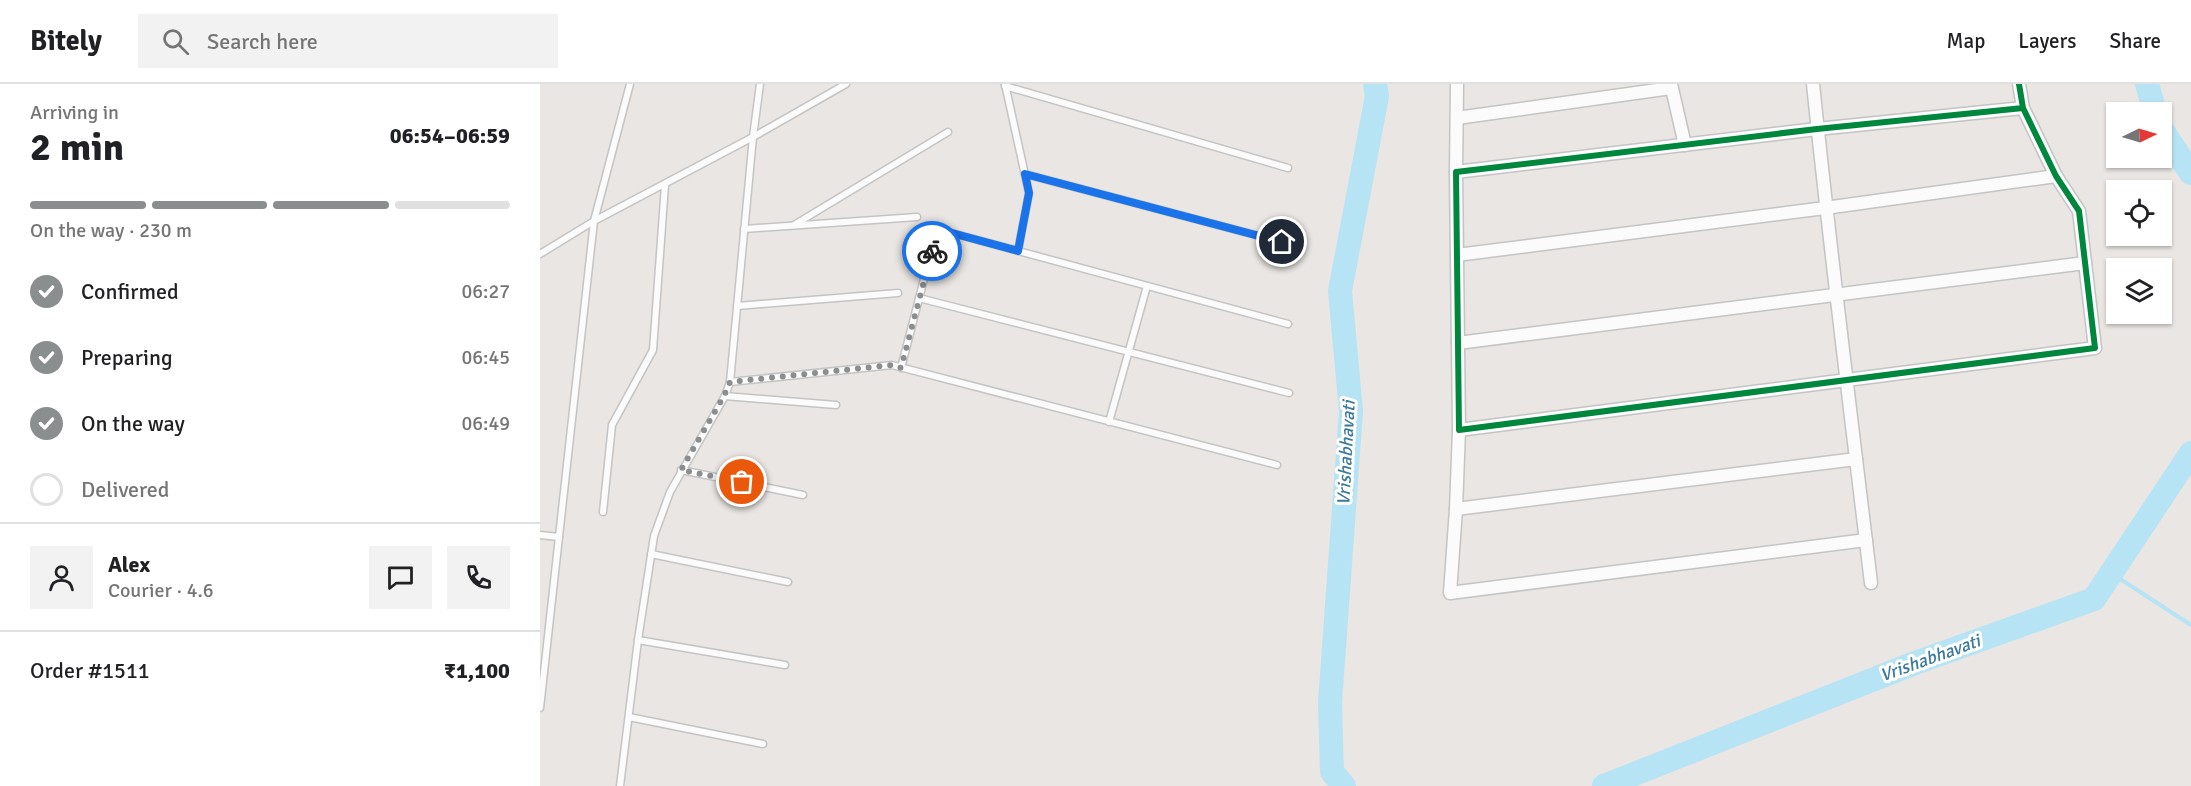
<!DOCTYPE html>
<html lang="en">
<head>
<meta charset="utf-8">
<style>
  body { margin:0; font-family:Signika,sans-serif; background:#f2f2f2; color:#202124; height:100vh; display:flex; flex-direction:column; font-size:22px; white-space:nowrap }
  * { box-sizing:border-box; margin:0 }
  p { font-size:20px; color:#757577 }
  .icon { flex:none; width:33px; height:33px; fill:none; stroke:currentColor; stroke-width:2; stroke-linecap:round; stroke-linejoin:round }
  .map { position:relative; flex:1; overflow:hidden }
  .details { display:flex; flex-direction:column; background:#fff; width:540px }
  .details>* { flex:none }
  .needle { width:39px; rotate:85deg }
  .buttons { position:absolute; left:1566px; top:18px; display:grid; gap:12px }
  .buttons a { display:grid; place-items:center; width:66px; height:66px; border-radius:0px; background:#fff; box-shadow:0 2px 4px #0004; font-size:30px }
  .pin { position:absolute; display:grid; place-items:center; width:51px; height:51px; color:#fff; margin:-26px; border:3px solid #fff; border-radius:50%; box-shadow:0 2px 6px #0007 }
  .courier { position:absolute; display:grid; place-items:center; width:60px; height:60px; margin:-30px; border:4px solid #1a73e8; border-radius:50%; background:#fff; color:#222; box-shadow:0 2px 8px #0007 }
  .summary em { font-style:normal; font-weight:700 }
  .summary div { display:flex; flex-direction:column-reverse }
  .summary { display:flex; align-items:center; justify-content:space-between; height:102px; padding:0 30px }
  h1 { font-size:39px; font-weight:700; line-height:45px }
  .bar { display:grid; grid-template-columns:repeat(4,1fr); gap:9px 6px; align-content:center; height:72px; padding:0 30px }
  .bar i { height:8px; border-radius:4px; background:#e0e0e0 }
  .bar .selected { background:#8b8e8e }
  .bar p { grid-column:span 4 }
  .line { display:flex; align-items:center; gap:15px; padding:0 30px; border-top:2px solid #e0e0e0 }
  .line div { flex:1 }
  .round { display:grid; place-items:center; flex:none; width:63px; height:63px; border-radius:0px; background:#f2f2f2 }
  ol { padding:0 30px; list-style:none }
  li { display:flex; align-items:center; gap:18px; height:66px }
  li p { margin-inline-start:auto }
  li .icon { padding:6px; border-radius:50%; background:#8b8e8e; color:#fff; stroke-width:4 }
  li:last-child { color:#757577 }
  li i { width:33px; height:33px; border:3px solid #e0e0e0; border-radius:50% }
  header { display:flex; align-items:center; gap:36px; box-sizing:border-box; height:84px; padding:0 30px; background:#fff; border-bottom:2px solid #e0e0e0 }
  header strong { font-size:28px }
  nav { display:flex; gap:33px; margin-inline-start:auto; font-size:21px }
  .search { width:420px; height:54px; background:#f2f2f2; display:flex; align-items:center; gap:15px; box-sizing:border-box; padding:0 21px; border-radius:0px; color:#757577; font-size:22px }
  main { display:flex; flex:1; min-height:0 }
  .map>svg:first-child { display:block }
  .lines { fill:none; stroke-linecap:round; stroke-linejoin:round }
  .stream { stroke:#b7e4f4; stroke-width:4 }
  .river { stroke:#b7e4f4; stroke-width:24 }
  .lane-casing { stroke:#c4c4c4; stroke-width:9 }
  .street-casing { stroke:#c4c4c4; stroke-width:15 }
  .lane { stroke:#fcfbfb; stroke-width:6 }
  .street { stroke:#fcfbfb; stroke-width:12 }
  .cycleway-casing { stroke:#fff; stroke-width:10 }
  .cycleway { stroke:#00873e; stroke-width:6 }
  .done { stroke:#8b8e8e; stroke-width:6; stroke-dasharray:0 10.8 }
  .route { stroke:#1a73e8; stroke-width:8 }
  .labels { text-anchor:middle; stroke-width:6; stroke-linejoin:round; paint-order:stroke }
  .water-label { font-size:18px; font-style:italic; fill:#3b7a9b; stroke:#fff }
</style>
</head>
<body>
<header>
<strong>Bitely</strong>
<div class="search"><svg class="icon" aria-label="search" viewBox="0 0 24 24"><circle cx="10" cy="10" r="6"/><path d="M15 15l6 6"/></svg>Search here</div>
<nav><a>Map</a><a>Layers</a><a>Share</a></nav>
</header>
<main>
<section class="details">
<div class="summary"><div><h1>2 min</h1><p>Arriving in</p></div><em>06:54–06:59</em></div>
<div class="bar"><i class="selected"></i><i class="selected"></i><i class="selected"></i><i></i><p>On the way · 230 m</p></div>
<ol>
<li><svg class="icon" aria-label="check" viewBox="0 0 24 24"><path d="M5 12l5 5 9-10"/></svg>Confirmed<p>06:27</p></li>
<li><svg class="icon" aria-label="check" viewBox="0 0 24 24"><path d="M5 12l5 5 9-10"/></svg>Preparing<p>06:45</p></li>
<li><svg class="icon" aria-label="check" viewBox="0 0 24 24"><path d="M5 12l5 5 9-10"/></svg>On the way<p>06:49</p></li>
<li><i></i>Delivered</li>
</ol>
<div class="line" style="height:108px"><a class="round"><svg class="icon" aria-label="person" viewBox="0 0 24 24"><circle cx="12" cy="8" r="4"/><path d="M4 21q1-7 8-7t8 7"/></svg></a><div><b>Alex</b><p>Courier · 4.6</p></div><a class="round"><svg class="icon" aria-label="chat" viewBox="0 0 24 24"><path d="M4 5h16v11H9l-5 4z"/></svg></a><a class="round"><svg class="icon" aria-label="phone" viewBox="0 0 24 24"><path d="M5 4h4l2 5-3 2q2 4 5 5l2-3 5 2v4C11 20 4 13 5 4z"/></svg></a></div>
<div class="line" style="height:78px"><div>Order #1511</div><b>₹1,100</b></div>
</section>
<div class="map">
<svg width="1651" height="702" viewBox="0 0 1651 702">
  <rect width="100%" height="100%" fill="#e9e6e3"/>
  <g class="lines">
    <path class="stream" d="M1571 489 1651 541"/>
    <g class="river">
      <path d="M1607 0 1615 28"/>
      <path d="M1622 46 1651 89"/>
      <path d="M804 702 792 688 790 619 811 327 800 207 837 12 835 0"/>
      <path d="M1064 702 1375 579 1554 515 1651 369"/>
    </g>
    <g class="lane-casing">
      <g id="lane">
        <path d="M465 0 489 109 478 167"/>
        <path d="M465 2 748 84"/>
        <path d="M485 90 742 158"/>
        <path d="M254 141 408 48"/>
        <path d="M204 145 377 133"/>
        <path d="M0 170 54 137 213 53 306 0"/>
        <path d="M379 214 749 309"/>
        <path d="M197 222 358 209"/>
        <path d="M361 284 397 145 748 240"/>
        <path d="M190 298 352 281 737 381"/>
        <path d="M185 312 296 321"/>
        <path d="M569 338 607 202"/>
        <path d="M141 386 263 411"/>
        <path d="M63 428 72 341 113 266 125 101"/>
        <path d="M0 451 19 453"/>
        <path d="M111 470 248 498"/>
        <path d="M98 556 245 581"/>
        <path d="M0 624 54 137 90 0"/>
        <path d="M89 633 223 660"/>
        <path d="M80 702 98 556 114 452 130 408 185 312 190 298 213 53 220 0"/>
      </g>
    </g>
    <g class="street-casing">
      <g id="street">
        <path d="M1131 0 1145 61"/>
        <path d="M1273 0C1290 166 1311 332 1331 499"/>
        <path d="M1479 0 1483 24 1516 92 1539 127 1555 264 919 346 916 88 1277 45 1483 24"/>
        <path d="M917 34 1131 4"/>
        <path d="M916 88 917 0"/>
        <path d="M917 171 1285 124 1516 92"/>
        <path d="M918 259 1545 179"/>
        <path d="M919 346 916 425 1316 375"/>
        <path d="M916 425 910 509 1326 456"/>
      </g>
    </g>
    <use href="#lane" class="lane"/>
    <use href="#street" class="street"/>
    <g class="cycleway-casing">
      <path id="cycleway" d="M1479 0 1483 24 1516 92 1539 127 1555 264 919 346 916 88 1277 45 1483 24"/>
    </g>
    <use href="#cycleway" class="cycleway"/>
  </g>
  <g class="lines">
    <path class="done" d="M202 398 141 386 184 312 190 298 352 281 361 284 392 167"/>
    <path class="route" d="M392 167 397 145 478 167 489 109 485 90 742 158"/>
  </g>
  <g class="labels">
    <g class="water-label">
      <text transform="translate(806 369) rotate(-87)" y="6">Vrishabhavati</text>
      <text transform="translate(1390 574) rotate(-20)" y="6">Vrishabhavati</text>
    </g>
  </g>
</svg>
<div class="buttons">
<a><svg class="needle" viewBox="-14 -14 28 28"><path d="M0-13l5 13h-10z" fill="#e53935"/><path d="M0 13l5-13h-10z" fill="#757577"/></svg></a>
<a><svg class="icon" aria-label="locate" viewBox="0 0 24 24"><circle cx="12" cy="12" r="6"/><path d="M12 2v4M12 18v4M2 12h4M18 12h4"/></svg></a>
<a><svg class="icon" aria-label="layers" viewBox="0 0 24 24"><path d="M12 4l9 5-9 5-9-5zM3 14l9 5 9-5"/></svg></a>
</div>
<div class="pin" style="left:202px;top:398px;background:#ea580c"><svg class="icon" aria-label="bag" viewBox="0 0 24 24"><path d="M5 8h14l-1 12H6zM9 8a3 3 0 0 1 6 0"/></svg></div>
<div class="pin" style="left:742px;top:158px;background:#1f2937"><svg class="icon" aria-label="home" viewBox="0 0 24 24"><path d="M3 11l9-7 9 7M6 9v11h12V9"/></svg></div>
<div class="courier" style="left:392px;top:167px"><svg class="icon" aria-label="bike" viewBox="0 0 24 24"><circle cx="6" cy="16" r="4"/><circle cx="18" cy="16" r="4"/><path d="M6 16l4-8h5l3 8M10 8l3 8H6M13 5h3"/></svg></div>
</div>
</main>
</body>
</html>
